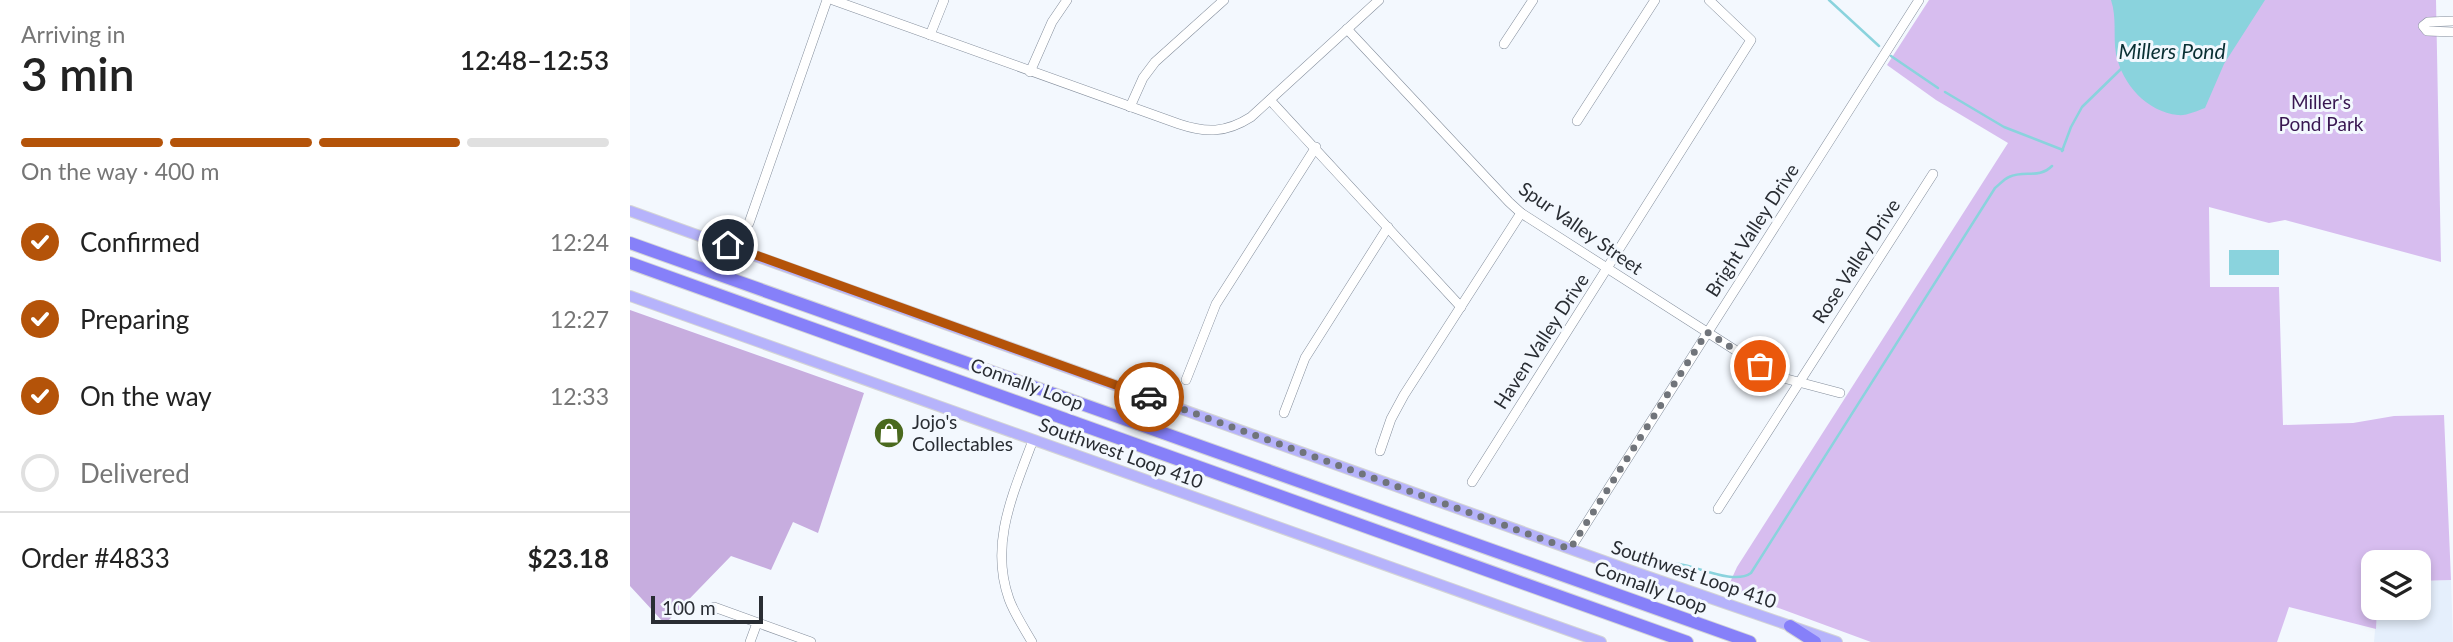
<!DOCTYPE html>
<html lang="en">
<head>
<meta charset="utf-8">
<style>
  body { margin:0; font-family:Lato,sans-serif; background:#f2f2f2; color:#222; height:100vh; display:flex; flex-direction:column; font-size:26px; white-space:nowrap }
  * { box-sizing:border-box; margin:0 }
  p { font-size:23px; color:#767676 }
  .icon { flex:none; width:38px; height:38px; fill:none; stroke:currentColor; stroke-width:2; stroke-linecap:round; stroke-linejoin:round }
  .map { position:relative; flex:1; overflow:hidden }
  .side { display:flex; flex-direction:column; background:#fff; width:630px }
  .side>* { flex:none }
  .fabs { position:absolute; left:1731px; top:550px; display:grid; gap:14px }
  .fabs a { display:grid; place-items:center; width:70px; height:70px; border-radius:14px; background:#fff; box-shadow:0 4px 10px #0003; font-size:35px }
  .scale { position:absolute; left:21px; bottom:18px; width:112px; box-sizing:border-box; padding-left:7px; border:4px solid #292d33; border-top:0; font-size:19px; line-height:24px; white-space:nowrap; color:#292d33; -webkit-text-stroke:5px #f3f8fe; paint-order:stroke }
  .pin { position:absolute; display:grid; place-items:center; width:60px; height:60px; color:#fff; margin:-30px; border:4px solid #fff; border-radius:50%; box-shadow:0 2px 7px #0007 }
  .courier { position:absolute; display:grid; place-items:center; width:70px; height:70px; margin:-35px; border:5px solid #b45309; border-radius:50%; background:#fff; color:#222; box-shadow:0 2px 9px #0007 }
  .overview em { font-style:normal; font-weight:600 }
  .overview div { display:flex; flex-direction:column-reverse }
  .overview { display:flex; align-items:center; justify-content:space-between; height:119px; padding:0 21px }
  h1 { font-size:46px; font-weight:600; line-height:52px }
  .bar { display:grid; grid-template-columns:repeat(4,1fr); gap:10px 7px; align-content:center; height:84px; padding:0 21px }
  .bar i { height:9px; border-radius:5px; background:#e0e0e0 }
  .bar .on { background:#b45309 }
  .bar p { grid-column:span 4 }
  .line { display:flex; align-items:center; gap:18px; padding:0 21px; border-top:2px solid #e0e0e0 }
  .line div { flex:1 }
  ol { padding:0 21px; list-style:none }
  li { display:flex; align-items:center; gap:21px; height:77px }
  li p { margin-inline-start:auto }
  li .icon { padding:7px; border-radius:50%; background:#b45309; color:#fff; stroke-width:4 }
  li:last-child { color:#767676 }
  li i { width:38px; height:38px; border:4px solid #e0e0e0; border-radius:50% }
  main { display:flex; flex:1; min-height:0 }
  .map>svg:first-child { display:block }
  .built { fill:#e5effc }
  .green { fill:#d7bdef }
  .forest { fill:#c7addf }
  .water { fill:#8ad3dd }
  .lines { fill:none; stroke-linecap:round; stroke-linejoin:round }
  .stream { stroke:#8ad3dd; stroke-width:2.5 }
  .minor-casing { stroke:#848e9c; stroke-width:10 }
  .major-casing { stroke:#d4d5d6; stroke-width:12 }
  .highway-casing { stroke:#d4d5d6; stroke-width:14 }
  .minor { stroke:#fff; stroke-width:9 }
  .major { stroke:#b6b3fb; stroke-width:10 }
  .highway { stroke:#8680f9; stroke-width:12 }
  .done { stroke:#70747a; stroke-width:7; stroke-dasharray:0 12.6 }
  .route { stroke:#b45309; stroke-width:9 }
  .labels { text-anchor:middle; stroke-width:6; stroke-linejoin:round; paint-order:stroke }
  .park-label { font-size:19px; fill:#391751; stroke:#f3f8fe }
  .street-label { font-size:19px; fill:#292d33; stroke:#f3f8fe }
  .poi-label { font-size:19px; fill:#292d33; stroke:#f3f8fe; text-anchor:start }
  .water-label { font-size:21px; font-style:italic; fill:#092f33; stroke:#f3f8fe }
</style>
</head>
<body>
<main>
<section class="side">
<div class="overview"><div><h1>3 min</h1><p>Arriving in</p></div><em>12:48–12:53</em></div>
<div class="bar"><i class="on"></i><i class="on"></i><i class="on"></i><i></i><p>On the way · 400 m</p></div>
<ol>
<li><svg class="icon" aria-label="check" viewBox="0 0 24 24"><path d="M5 12l5 5 9-10"/></svg>Confirmed<p>12:24</p></li>
<li><svg class="icon" aria-label="check" viewBox="0 0 24 24"><path d="M5 12l5 5 9-10"/></svg>Preparing<p>12:27</p></li>
<li><svg class="icon" aria-label="check" viewBox="0 0 24 24"><path d="M5 12l5 5 9-10"/></svg>On the way<p>12:33</p></li>
<li><i></i>Delivered</li>
</ol>
<div class="line" style="height:91px"><div>Order #4833</div><b>$23.18</b></div>
</section>
<div class="map">
<svg width="1823" height="642" viewBox="0 0 1823 642">
  <rect width="100%" height="100%" fill="#f3f8fe"/>
  <path class="built" d="M1821 580 1823 642H1744L1747 607H1788L1789 581Z"/>
  <path class="green" d="M1299 0H1806L1811 262 1655 220 1639 223 1579 207 1580 287H1649L1653 425 1723 423 1764 416 1814 415 1821 580 1789 581 1788 562H1743V607H1747L1746 629 1659 607 1647 642H1241L1097 589 1107 567 1378 143 1306 100 1257 65Z"/>
  <path class="forest" d="M0 310 234 393 188 533 163 522 141 570 101 556 35 624 0 586Z"/>
  <g class="water">
    <path d="M1481 0H1635L1594 64 1575 108C1567 111 1556 116 1548 115 1517 112 1492 84 1486 54 1483 36 1487 18 1481 0Z"/>
    <rect x="1599" y="250" width="50" height="25"/>
  </g>
  <g class="lines">
    <g class="stream">
      <path d="M1199 0 1249 46"/>
      <path d="M1261 56 1308 88"/>
      <path d="M1315 92 1374 127 1433 150"/>
      <path d="M1432 151 1441 127 1452 107 1492 68"/>
      <path d="M1034 570 1043 564H1049C1069 567 1104 585 1121 573L1365 188C1369 185 1374 179 1379 177 1394 170 1409 179 1422 166"/>
    </g>
    <g class="minor-casing">
      <g id="minor">
        <path d="M203 0 549 124C576 133 596 133 621 117L749 0"/>
        <path d="M1823 21 1798 22 1793 26 1797 31 1823 32"/>
        <path d="M717 29 879 202 891 213 1130 366 1157 379 1210 393"/>
        <path d="M300 35 314 0"/>
        <path d="M874 44 903 0"/>
        <path d="M400 72 422 22 437 0"/>
        <path d="M640 100 831 307"/>
        <path d="M500 107 513 78 525 62 594 0"/>
        <path d="M947 121 1025 0"/>
        <path d="M119 223 197 0"/>
        <path d="M556 380 586 304 686 147"/>
        <path d="M654 413 675 358 758 227"/>
        <path d="M750 451 761 419 774 395 891 213"/>
        <path d="M842 482 1121 40 1079 0"/>
        <path d="M1088 509 1303 174"/>
        <path d="M940 549 1289 0"/>
        <path d="M84 607 181 642"/>
        <path d="M120 642 127 623"/>
        <path d="M402 642C394 628 384 613 379 599 359 543 384 492 403 440"/>
      </g>
    </g>
    <g class="major-casing">
      <g id="major">
        <path d="M0 211 999 570 1207 642"/>
        <path d="M0 296 971 642"/>
      </g>
    </g>
    <g class="highway-casing">
      <g id="highway">
        <path d="M0 243 1120 642"/>
        <path d="M0 263 1057 642"/>
        <path d="M1160 626 1185 642"/>
      </g>
    </g>
    <use href="#minor" class="minor"/>
    <use href="#major" class="major"/>
    <use href="#highway" class="highway"/>
  </g>
  <g class="lines">
    <path class="done" d="M519 397 940 549 1077 332 1130 366"/>
    <path class="route" d="M98 245 519 397"/>
  </g>
  <defs>
    <g id="shop-disc" transform="scale(1.575)"><circle r="9.5" fill="#4a691e" stroke="#f3f8fe"/><path d="M-5-2.5h2.3a2.7 3.5 0 0 1 5.4 0H5L5.5 6h-11ZM-1.5-2.5h3a1.5 2.3 0 0 0-3 0Z" fill="#fff"/></g>
  </defs>
  <g fill-rule="evenodd">
    <use href="#shop-disc" x="259" y="433"/>
  </g>
  <g class="labels">
    <g class="park-label">
      <text x="1691" y="109">Miller's<tspan x="1691" dy="22">Pond Park</tspan></text>
    </g>
    <g class="street-label">
      <text transform="translate(951 228) rotate(35)" y="7">Spur Valley Street</text>
      <text transform="translate(1122 230) rotate(-57)" y="7">Bright Valley Drive</text>
      <text transform="translate(1226 261) rotate(-57)" y="7">Rose Valley Drive</text>
      <text transform="translate(911 341) rotate(-57)" y="7">Haven Valley Drive</text>
      <text transform="translate(397 384) rotate(20)" y="7">Connally Loop</text>
      <text transform="translate(491 453) rotate(20)" y="7">Southwest Loop 410</text>
      <text transform="translate(1064 574) rotate(19)" y="7">Southwest Loop 410</text>
      <text transform="translate(1021 587) rotate(20)" y="7">Connally Loop</text>
    </g>
    <g class="poi-label">
      <text x="282" y="429">Jojo's<tspan x="282" dy="22">Collectables</tspan></text>
    </g>
    <g class="water-label">
      <text x="1542" y="59">Millers Pond</text>
    </g>
  </g>
</svg>
<div class="fabs">
<a><svg class="icon" aria-label="layers" viewBox="0 0 24 24"><path d="M12 4l9 5-9 5-9-5zM3 14l9 5 9-5"/></svg></a>
</div>
<div class="scale">100 m</div>
<div class="pin" style="left:1130px;top:366px;background:#ea580c"><svg class="icon" aria-label="bag" viewBox="0 0 24 24"><path d="M5 8h14l-1 12H6zM9 8a3 3 0 0 1 6 0"/></svg></div>
<div class="pin" style="left:98px;top:245px;background:#1f2937"><svg class="icon" aria-label="home" viewBox="0 0 24 24"><path d="M3 11l9-7 9 7M6 9v11h12V9"/></svg></div>
<div class="courier" style="left:519px;top:397px"><svg class="icon" aria-label="car" viewBox="0 0 24 24"><path d="M5 17H2v-5l4-1 3-4h7l3 4 3 1v5h-3M9 17h6M6 11h13"/><circle cx="7" cy="17" r="2"/><circle cx="17" cy="17" r="2"/></svg></div>
</div>
</main>
</body>
</html>
